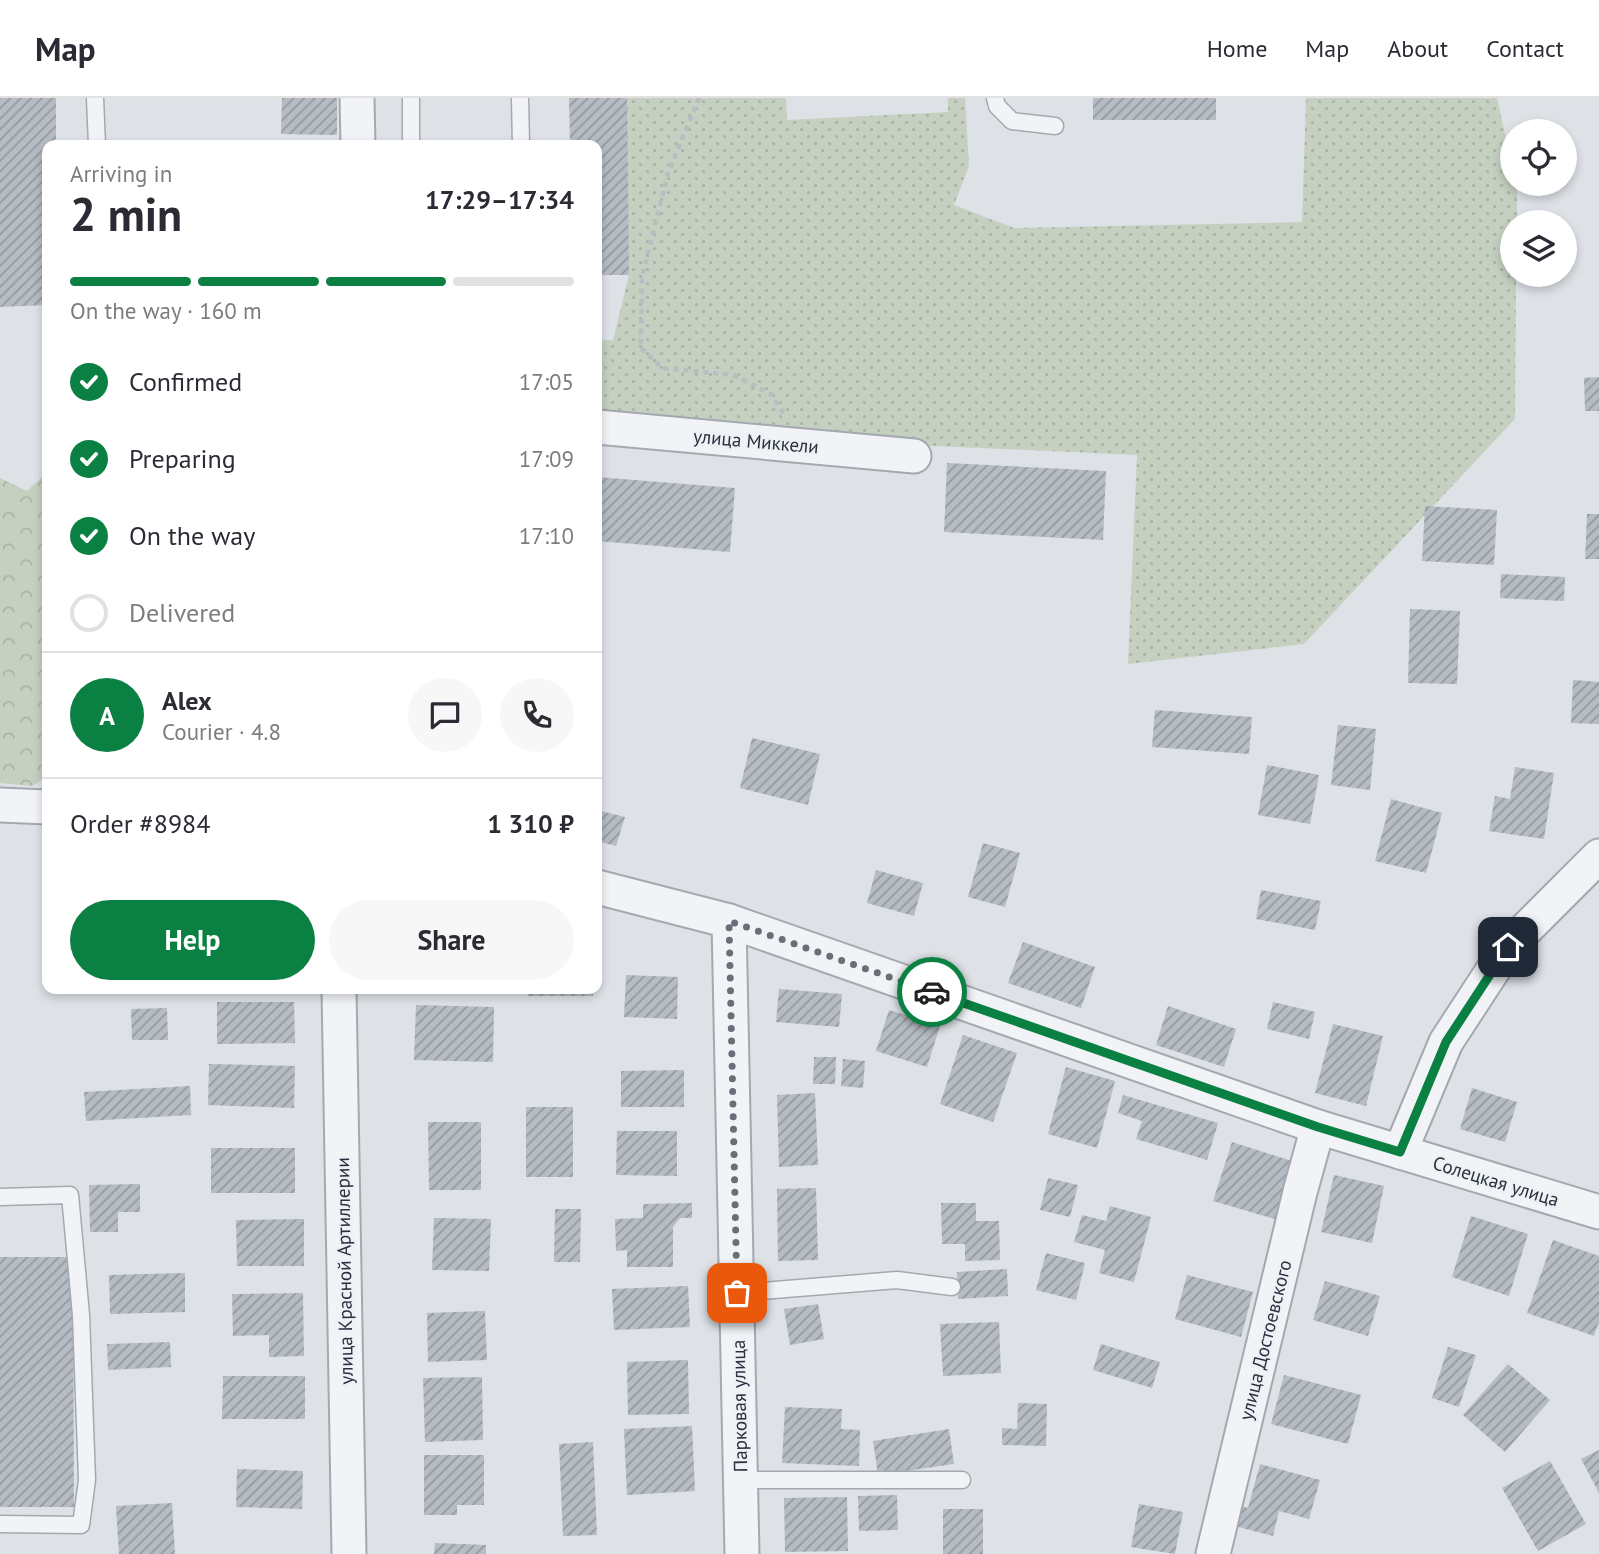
<!DOCTYPE html>
<html lang="en">
<head>
<meta charset="utf-8">
<style>
  body { margin:0; font-family:"PT Sans",sans-serif; background:#f7f7f7; color:#2b2b33; height:100vh; display:flex; flex-direction:column; font-size:26px; white-space:nowrap }
  * { box-sizing:border-box; margin:0 }
  p { font-size:23px; color:#7c7c81 }
  .icon { flex:none; width:38px; height:38px; fill:none; stroke:currentColor; stroke-width:2; stroke-linecap:round; stroke-linejoin:round }
  .map { position:relative; flex:1; overflow:hidden }
  .panel { position:absolute; left:42px; top:42px; width:560px; height:854px; display:flex; flex-direction:column; background:#fff; border-radius:14px; box-shadow:0 4px 10px #0003 }
  .panel>* { flex:none }
  .fabs { position:absolute; left:1500px; top:21px; display:grid; gap:14px }
  .fabs a { display:grid; place-items:center; width:77px; height:77px; border-radius:50%; background:#fff; box-shadow:0 4px 10px #0003; font-size:35px }
  .pin { position:absolute; display:grid; place-items:center; width:60px; height:60px; color:#fff; margin:-30px; border-radius:14px; box-shadow:0 4px 10px #0006 }
  .courier { position:absolute; display:grid; place-items:center; width:70px; height:70px; margin:-35px; border:5px solid #0b8043; border-radius:50%; background:#fff; color:#222; box-shadow:0 2px 9px #0007 }
  .summary em { font-style:normal; font-weight:700 }
  .summary div { display:flex; flex-direction:column-reverse }
  .summary { display:flex; align-items:center; justify-content:space-between; height:119px; padding:0 28px }
  h1 { font-size:46px; font-weight:700; line-height:52px }
  .bar { display:grid; grid-template-columns:repeat(4,1fr); gap:10px 7px; align-content:center; height:84px; padding:0 28px }
  .bar i { height:9px; border-radius:5px; background:#e1e1e2 }
  .bar .active { background:#0b8043 }
  .bar p { grid-column:span 4 }
  .line { display:flex; align-items:center; gap:18px; padding:0 28px; border-top:2px solid #e1e1e2 }
  .line div { flex:1 }
  .round { display:grid; place-items:center; flex:none; width:74px; height:74px; border-radius:37px; background:#f7f7f7 }
  ol { padding:0 28px; list-style:none }
  li { display:flex; align-items:center; gap:21px; height:77px }
  li p { margin-inline-start:auto }
  li .icon { padding:7px; border-radius:50%; background:#0b8043; color:#fff; stroke-width:4 }
  li:last-child { color:#7c7c81 }
  li i { width:38px; height:38px; border:4px solid #e1e1e2; border-radius:50% }
  .action { display:flex; gap:14px; margin-top:auto; padding:14px 28px }
  .action a { flex:1; height:80px; border-radius:42px; background:#0b8043; color:#fff; font-size:28px; font-weight:700; line-height:80px; text-align:center }
  .action a+a { background:#f7f7f7; color:#2b2b33 }
  header { display:flex; align-items:center; gap:42px; box-sizing:border-box; height:98px; padding:0 35px; background:#fff; border-bottom:2px solid #e1e1e2 }
  header strong { font-size:33px }
  nav { display:flex; gap:38px; margin-inline-start:auto; font-size:24px }
  .map>svg:first-child { display:block }
  .grass { fill:url(#grass-dots) }
  .forest { fill:url(#forest-crowns) }
  .building { fill:url(#building-hatch) }
  .lines { fill:none; stroke-linecap:round; stroke-linejoin:round }
  .service-casing { stroke:#a4a9b1; stroke-width:19 }
  .minor-casing { stroke:#a4a9b1; stroke-width:37 }
  .path { stroke:#b9bdc2; stroke-width:4.5; stroke-dasharray:5 5; stroke-linecap:butt }
  .service { stroke:#f1f3f6; stroke-width:16 }
  .minor { stroke:#f1f3f6; stroke-width:33 }
  .done { stroke:#686f78; stroke-width:7; stroke-dasharray:0 12.6 }
  .route { stroke:#0b8043; stroke-width:9 }
  .labels { text-anchor:middle; stroke-width:5; stroke-linejoin:round; paint-order:stroke }
  .street-label { font-size:19px; fill:#28313d; stroke:#eef1f5 }
</style>
</head>
<body>
<header>
<strong>Map</strong>
<nav><a>Home</a><a>Map</a><a>About</a><a>Contact</a></nav>
</header>
<div class="map">
<svg width="1599" height="1456" viewBox="0 0 1599 1456">
  <defs>
    <pattern id="grass-dots" width="8" height="8" patternUnits="userSpaceOnUse" patternTransform="scale(1.75)"><rect width="8" height="8" fill="#c5d0c0"/><path d="M2 2h.1M6 6h.1" fill="none" stroke="#a9b3a6" stroke-width="1.8" stroke-linecap="round"/></pattern>
    <pattern id="forest-crowns" width="20" height="18" patternUnits="userSpaceOnUse" patternTransform="scale(1.75)"><rect width="20" height="18" fill="#c5d0c0"/><path d="M2 6a3 3 0 1 1 6 0M12 15a3 3 0 1 1 6 0" fill="none" stroke="#a9b3a6"/></pattern>
    <pattern id="building-hatch" width="6" height="6" patternUnits="userSpaceOnUse" patternTransform="scale(1.75)"><rect width="6" height="6" fill="#b6bcc3"/><path d="M-1 1l2-2M0 6l6-6M5 7l2-2" fill="none" stroke="#9499a0"/></pattern>
  </defs>
  <rect width="100%" height="100%" fill="#dee2e7"/>
  <path class="grass" d="M623 0H786L787 22 948 14V0H965L969 68 954 107 1014 130 1302 124 1306 0H1497L1512 68V86H1516L1517 90V124H1512V177H1516L1515 321 1304 546 1128 566 1137 357 915 347 597 317V243L613 242 629 177Z"/>
  <path class="forest" d="M47 374V679L32 688 0 685V380L27 393Z"/>
  <g class="building">
    <path d="M0 0H56V47H47V207L0 209Z"/>
    <path d="M282 0H337V37L281 36Z"/>
    <path d="M569 0H627L629 177H597V47H570Z"/>
    <rect x="1093" y="0" width="123" height="22"/>
    <path d="M1599 279V313H1585L1584 280Z"/>
    <path d="M947 365 1106 373 1103 442 944 434Z"/>
    <path d="M597 379 735 390 730 454 597 443Z"/>
    <path d="M1425 408 1497 412 1494 467 1422 463Z"/>
    <path d="M1587 416H1599V461H1585Z"/>
    <path d="M1501 476 1565 479 1564 503 1500 500Z"/>
    <path d="M1410 511 1460 513 1457 586 1408 585Z"/>
    <path d="M1573 582 1599 584V626L1571 625Z"/>
    <path d="M1155 612 1252 619 1249 656 1152 649Z"/>
    <path d="M1338 627 1376 631 1370 692 1331 687Z"/>
    <path d="M752 640 820 656 808 707 740 690Z"/>
    <path d="M1267 667 1319 677 1310 726 1258 717Z"/>
    <path d="M1515 669 1554 675 1544 741 1489 733 1495 698 1510 701Z"/>
    <path d="M1391 701 1442 715 1426 775 1375 763Z"/>
    <path d="M597 712 625 719 616 748 597 743Z"/>
    <path d="M983 745 1020 755 1005 809 968 799Z"/>
    <path d="M876 772 923 785 914 818 867 805Z"/>
    <path d="M1261 792 1321 803 1315 832 1256 821Z"/>
    <path d="M1023 844 1095 869 1081 910 1008 885Z"/>
    <path d="M626 877 678 879 677 921 624 919Z"/>
    <rect x="528" y="891" width="65" height="7"/>
    <path d="M779 891 842 896 839 929 776 924Z"/>
    <path d="M217 904H294L295 945 217 946Z"/>
    <path d="M1273 904 1315 914 1309 941 1267 931Z"/>
    <path d="M416 907 494 909 493 964 414 962Z"/>
    <path d="M1168 908 1236 931 1224 969 1156 947Z"/>
    <path d="M167 910 168 942H132L131 911Z"/>
    <path d="M889 912 940 928 927 969 876 953Z"/>
    <path d="M1333 926 1383 938 1366 1008 1315 995Z"/>
    <path d="M963 937 1017 955 993 1024 940 1006Z"/>
    <path d="M814 959H836L835 986H813Z"/>
    <path d="M843 961 865 963 863 990 841 988Z"/>
    <path d="M209 966 295 968 294 1010 208 1007Z"/>
    <path d="M1066 969 1115 983 1097 1050 1048 1036Z"/>
    <path d="M684 972V1009H621V973Z"/>
    <path d="M190 988 191 1017 86 1023 84 994Z"/>
    <path d="M1472 990 1517 1004 1505 1044 1460 1031Z"/>
    <path d="M815 995 818 1067 779 1069 777 997Z"/>
    <path d="M1123 997 1218 1025 1207 1062 1136 1041 1142 1023 1118 1015Z"/>
    <rect x="526" y="1009" width="47" height="70"/>
    <path d="M428 1024H481V1092H429Z"/>
    <path d="M617 1033H677V1078L616 1077Z"/>
    <path d="M1232 1044 1292 1063 1275 1121 1213 1103Z"/>
    <rect x="211" y="1050" width="84" height="45"/>
    <path d="M1334 1077 1384 1088 1372 1145 1321 1134Z"/>
    <path d="M1048 1080 1078 1087 1070 1119 1040 1112Z"/>
    <path d="M140 1086V1114H118V1134H90L89 1087Z"/>
    <path d="M816 1090 818 1162 778 1163 777 1091Z"/>
    <path d="M692 1105V1120H680L673 1129V1169H627V1152L616 1153 615 1121 643 1120V1106Z"/>
    <path d="M941 1105H976V1123H999L1000 1162 965 1163V1146H942Z"/>
    <path d="M1110 1108 1151 1119 1134 1184 1099 1175 1105 1152 1074 1144 1082 1117 1106 1123Z"/>
    <path d="M555 1111H581L580 1164H554Z"/>
    <path d="M1471 1118 1528 1136 1509 1198 1452 1179Z"/>
    <path d="M434 1120 491 1121 489 1173 432 1172Z"/>
    <path d="M304 1121V1168H237L236 1122Z"/>
    <path d="M1553 1142 1599 1158V1224L1594 1238 1527 1215Z"/>
    <path d="M1046 1155 1085 1165 1076 1202 1036 1192Z"/>
    <path d="M0 1159H73L74 1409H0Z"/>
    <path d="M1007 1171 1008 1198 958 1201 957 1174Z"/>
    <path d="M185 1175V1214L110 1216 109 1177Z"/>
    <path d="M1187 1177 1253 1194 1241 1239 1175 1221Z"/>
    <path d="M1325 1183 1380 1198 1368 1238 1313 1222Z"/>
    <path d="M688 1188 690 1229 614 1232 612 1191Z"/>
    <path d="M303 1195 304 1258 269 1259V1237L233 1238 232 1196Z"/>
    <path d="M818 1206 824 1241 790 1247 784 1211Z"/>
    <path d="M485 1213 487 1262 428 1264 427 1215Z"/>
    <path d="M999 1224 1001 1275 943 1278 940 1226Z"/>
    <path d="M170 1244 171 1269 108 1272 107 1246Z"/>
    <path d="M1101 1246 1160 1264 1152 1290 1093 1272Z"/>
    <path d="M1448 1249 1476 1257 1459 1309 1432 1300Z"/>
    <path d="M688 1262 689 1316 628 1317 627 1264Z"/>
    <path d="M1508 1266 1550 1302 1505 1354 1463 1317Z"/>
    <path d="M1284 1277 1361 1297 1348 1346 1271 1326Z"/>
    <path d="M223 1278H305V1321H222Z"/>
    <path d="M482 1279 483 1342 425 1344 423 1280Z"/>
    <path d="M1018 1305 1047 1306 1046 1348 1002 1347V1330L1017 1331Z"/>
    <path d="M785 1309 842 1311 841 1331 860 1332 859 1368 782 1365Z"/>
    <path d="M692 1328 695 1393 627 1397 624 1331Z"/>
    <path d="M949 1331 954 1366 878 1377 873 1343Z"/>
    <path d="M593 1344 597 1437 563 1438 559 1346Z"/>
    <path d="M1599 1352V1395L1581 1361Z"/>
    <path d="M424 1357H484V1407H457V1417H424Z"/>
    <path d="M1550 1363 1586 1426 1538 1453 1502 1390Z"/>
    <path d="M1260 1366 1320 1382 1309 1421 1279 1413 1273 1438 1231 1427 1237 1407 1248 1410Z"/>
    <path d="M237 1371 303 1373 302 1411 236 1409Z"/>
    <path d="M897 1397 898 1432 859 1433 858 1398Z"/>
    <path d="M847 1399 848 1453 785 1454 784 1400Z"/>
    <path d="M172 1405 175 1456H119L116 1408Z"/>
    <path d="M1139 1406 1183 1414 1175 1456 1131 1449Z"/>
    <rect x="943" y="1411" width="40" height="45"/>
    <path d="M435 1445 486 1447V1456H434Z"/>
  </g>
  <g class="lines">
    <g class="service-casing">
      <g id="service">
        <path d="M95 0 97 47"/>
        <path d="M411 0V47"/>
        <path d="M520 0 521 47"/>
        <path d="M995 0 997 8 1012 23 1055 28"/>
        <path d="M0 1099 70 1097 81 1217 87 1382 81 1427 0 1426"/>
        <path d="M737 1195 897 1182 952 1189"/>
        <path d="M741 1382H962"/>
      </g>
    </g>
    <g class="minor-casing">
      <g id="minor">
        <path d="M357 0 358 47"/>
        <path d="M597 329 914 358"/>
        <path d="M0 707 47 709"/>
        <path d="M597 789 729 823 1318 1029 1599 1114"/>
        <path d="M729 823 742 1456"/>
        <path d="M339 891 349 1456"/>
        <path d="M1400 1054 1446 944 1508 849 1599 758"/>
        <path d="M1213 1456 1300 1094 1318 1029"/>
      </g>
    </g>
    <path class="path" d="M699 0 668 75 642 179 641 250 662 270 733 277 771 296 784 316"/>
    <use href="#service" class="service"/>
    <use href="#minor" class="minor"/>
  </g>
  <g class="lines">
    <path class="done" d="M737 1195 729 823 932 894"/>
    <path class="route" d="M932 894 1318 1029 1400 1054 1446 944 1508 849"/>
  </g>
  <g class="labels">
    <g class="street-label">
      <text transform="translate(756 343) rotate(5)" y="7">улица Миккели</text>
      <text transform="translate(1496 1083) rotate(17)" y="7">Солецкая улица</text>
      <text transform="translate(344 1173) rotate(-91)" y="7">улица Красной Артиллерии</text>
      <text transform="translate(1265 1242) rotate(-76)" y="7">улица Достоевского</text>
      <text transform="translate(739 1308) rotate(-91)" y="7">Парковая улица</text>
    </g>
  </g>
</svg>
<div class="fabs">
<a><svg class="icon" aria-label="locate" viewBox="0 0 24 24"><circle cx="12" cy="12" r="6"/><path d="M12 2v4M12 18v4M2 12h4M18 12h4"/></svg></a>
<a><svg class="icon" aria-label="layers" viewBox="0 0 24 24"><path d="M12 4l9 5-9 5-9-5zM3 14l9 5 9-5"/></svg></a>
</div>
<div class="pin" style="left:737px;top:1195px;background:#ea580c"><svg class="icon" aria-label="bag" viewBox="0 0 24 24"><path d="M5 8h14l-1 12H6zM9 8a3 3 0 0 1 6 0"/></svg></div>
<div class="pin" style="left:1508px;top:849px;background:#1f2937"><svg class="icon" aria-label="home" viewBox="0 0 24 24"><path d="M3 11l9-7 9 7M6 9v11h12V9"/></svg></div>
<div class="courier" style="left:932px;top:894px"><svg class="icon" aria-label="car" viewBox="0 0 24 24"><path d="M5 17H2v-5l4-1 3-4h7l3 4 3 1v5h-3M9 17h6M6 11h13"/><circle cx="7" cy="17" r="2"/><circle cx="17" cy="17" r="2"/></svg></div>
<section class="panel">
<div class="summary"><div><h1>2 min</h1><p>Arriving in</p></div><em>17:29–17:34</em></div>
<div class="bar"><i class="active"></i><i class="active"></i><i class="active"></i><i></i><p>On the way · 160 m</p></div>
<ol>
<li><svg class="icon" aria-label="check" viewBox="0 0 24 24"><path d="M5 12l5 5 9-10"/></svg>Confirmed<p>17:05</p></li>
<li><svg class="icon" aria-label="check" viewBox="0 0 24 24"><path d="M5 12l5 5 9-10"/></svg>Preparing<p>17:09</p></li>
<li><svg class="icon" aria-label="check" viewBox="0 0 24 24"><path d="M5 12l5 5 9-10"/></svg>On the way<p>17:10</p></li>
<li><i></i>Delivered</li>
</ol>
<div class="line" style="height:126px"><b class="round" style="background:#0b8043;color:#fff">A</b><div><b>Alex</b><p>Courier · 4.8</p></div><a class="round"><svg class="icon" aria-label="chat" viewBox="0 0 24 24"><path d="M4 5h16v11H9l-5 4z"/></svg></a><a class="round"><svg class="icon" aria-label="phone" viewBox="0 0 24 24"><path d="M5 4h4l2 5-3 2q2 4 5 5l2-3 5 2v4C11 20 4 13 5 4z"/></svg></a></div>
<div class="line" style="height:91px"><div>Order #8984</div><b>1 310 ₽</b></div>
<div class="action"><a>Help</a><a>Share</a></div>
</section>
</div>
</body>
</html>
